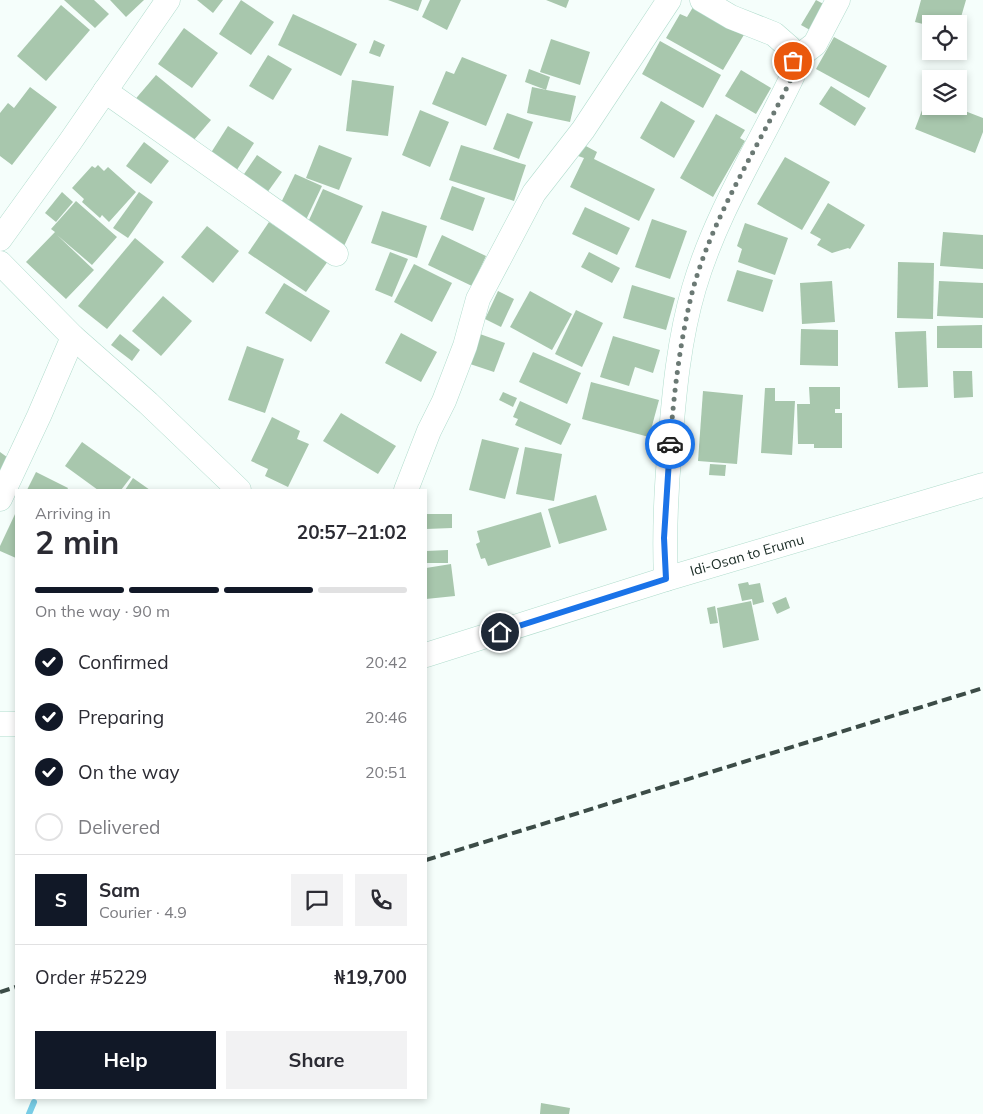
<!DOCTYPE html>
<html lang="en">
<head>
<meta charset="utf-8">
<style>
  body { margin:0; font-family:Mulish,sans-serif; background:#f2f2f3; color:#2b2b33; height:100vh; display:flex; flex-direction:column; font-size:19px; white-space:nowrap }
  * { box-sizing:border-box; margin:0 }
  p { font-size:16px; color:#7c7c81 }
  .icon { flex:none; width:28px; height:28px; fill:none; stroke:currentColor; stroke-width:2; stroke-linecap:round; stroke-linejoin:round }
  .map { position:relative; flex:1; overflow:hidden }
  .drawer { position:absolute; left:15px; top:489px; width:412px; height:610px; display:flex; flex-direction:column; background:#fff; border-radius:0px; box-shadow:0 2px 8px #0003 }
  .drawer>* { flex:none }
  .controls { position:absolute; left:922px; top:15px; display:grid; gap:10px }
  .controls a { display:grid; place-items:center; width:45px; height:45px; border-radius:0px; background:#fff; box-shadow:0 2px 8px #0003; font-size:25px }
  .pin { position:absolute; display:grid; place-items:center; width:42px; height:42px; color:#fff; margin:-21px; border:2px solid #fff; border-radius:50%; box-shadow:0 1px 5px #0007 }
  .courier { position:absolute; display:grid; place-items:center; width:50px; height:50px; margin:-25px; border:4px solid #1a73e8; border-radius:50%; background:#fff; color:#222; box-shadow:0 1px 6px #0007 }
  .headline em { font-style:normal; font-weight:700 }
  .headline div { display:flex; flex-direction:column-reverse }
  .headline { display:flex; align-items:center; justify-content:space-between; height:85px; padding:0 20px }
  h1 { font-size:32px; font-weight:700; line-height:38px }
  .bar { display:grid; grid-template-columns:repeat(4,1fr); gap:8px 5px; align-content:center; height:60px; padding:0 20px }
  .bar i { height:6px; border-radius:4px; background:#e1e1e2 }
  .bar .active { background:#111827 }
  .bar p { grid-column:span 4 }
  .line { display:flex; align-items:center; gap:12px; padding:0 20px; border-top:1px solid #e1e1e2 }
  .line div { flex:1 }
  .round { display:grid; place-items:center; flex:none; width:52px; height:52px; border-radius:0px; background:#f2f2f3 }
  ol { padding:0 20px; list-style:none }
  li { display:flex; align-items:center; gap:15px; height:55px }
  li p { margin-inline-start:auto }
  li .icon { padding:5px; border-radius:50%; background:#111827; color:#fff; stroke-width:4 }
  li:last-child { color:#7c7c81 }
  li i { width:28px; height:28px; border:2px solid #e1e1e2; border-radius:50% }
  .action { display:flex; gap:10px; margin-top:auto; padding:10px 20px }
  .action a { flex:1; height:58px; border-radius:0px; background:#111827; color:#fff; font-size:20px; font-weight:700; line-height:58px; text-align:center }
  .action a+a { background:#f2f2f3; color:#2b2b33 }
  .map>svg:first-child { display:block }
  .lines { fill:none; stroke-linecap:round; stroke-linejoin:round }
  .stream { stroke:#77cce5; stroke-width:6 }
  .building { fill:#a8c7ad }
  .street-casing { stroke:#b1dccd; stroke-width:25 }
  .street { stroke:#fff; stroke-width:24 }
  .rail { stroke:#3c4c47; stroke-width:4; stroke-dasharray:10 5; stroke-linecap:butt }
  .done { stroke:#6b7974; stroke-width:5; stroke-dasharray:0 9 }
  .route { stroke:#1a73e8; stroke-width:6 }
  .labels { text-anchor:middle; stroke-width:4; stroke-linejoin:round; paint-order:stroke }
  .street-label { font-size:14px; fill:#20312b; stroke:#fff }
</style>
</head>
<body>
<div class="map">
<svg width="983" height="1114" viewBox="0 0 983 1114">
  <rect width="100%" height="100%" fill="#f5fefb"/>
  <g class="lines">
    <path class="stream" d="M29 1114 34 1102"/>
  </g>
  <g class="building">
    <path d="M64 0H94L109 14 95 28Z"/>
    <path d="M110 0H144L126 17Z"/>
    <path d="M197 0H223L213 13Z"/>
    <path d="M241 0 274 22 251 55 219 34Z"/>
    <path d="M388 0H422L418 11Z"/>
    <path d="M430 0H461L447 30 422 17Z"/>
    <path d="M546 0H569L566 8Z"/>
    <path d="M816 0 831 8 817 34 801 25Z"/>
    <path d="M921 0H966L959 24H931V26L915 22Z"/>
    <path d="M695 4 745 33 723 70 666 38 680 14 687 17Z"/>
    <path d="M61 5 90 30 46 81 17 56Z"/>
    <path d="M293 14 357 44 341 76 278 45Z"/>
    <path d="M184 28 218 53 192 88 158 64Z"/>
    <path d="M834 37 887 66 869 98 816 69Z"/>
    <path d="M551 39 590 52 580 85 540 72Z"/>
    <path d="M374 40 385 45 380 57 369 53Z"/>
    <path d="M660 41 721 75 703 108 642 74Z"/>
    <path d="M268 55 292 69 273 100 249 86Z"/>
    <path d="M462 57 507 75 486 126 432 104 446 71 454 74Z"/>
    <path d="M529 69 550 77 546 90 525 82Z"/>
    <path d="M741 70 771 88 756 114 725 96Z"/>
    <path d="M156 75 211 120 187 148 132 103Z"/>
    <path d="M352 80 394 86 388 136 346 131Z"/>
    <path d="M831 86 866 108 855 126 819 104Z"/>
    <path d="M30 87 57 107 12 165 0 156V113L8 103 14 108Z"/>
    <path d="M532 87 576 96 570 122 527 113Z"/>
    <path d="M927 97 931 98V106H952L983 118V132L975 153 915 129Z"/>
    <path d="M661 101 695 121 674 158 640 138Z"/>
    <path d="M420 110 449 122 430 167 402 155Z"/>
    <path d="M507 113 533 122 519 159 493 149Z"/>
    <path d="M716 114 745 130 740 138 745 141 713 197 680 178Z"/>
    <path d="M228 126 254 143 233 176 207 159Z"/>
    <path d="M144 142 169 161 151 184 126 166Z"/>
    <path d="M319 145 352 158 339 190 306 178Z"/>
    <path d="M461 145 526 165 514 201 449 180Z"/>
    <path d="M584 145 597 152 594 159 655 189 639 221 570 187 584 158 578 156Z"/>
    <path d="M257 155 282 172 264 197 240 180Z"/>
    <path d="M785 157 830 182 802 230 757 204Z"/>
    <path d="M98 165 104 171 108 167 136 192 109 222 102 215 100 218 82 202 84 199 72 188 92 166 95 168Z"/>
    <path d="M295 174 322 186 304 224 277 211Z"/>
    <path d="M452 186 485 198 473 231 440 219Z"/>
    <path d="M323 189 363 206 344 246 305 229Z"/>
    <path d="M62 192 73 202 56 222 45 213Z"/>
    <path d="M139 192 153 202 128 238 113 228Z"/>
    <path d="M76 201 117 237 92 265 57 235 94 270 66 299 26 262 55 232 51 229Z"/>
    <path d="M828 203 865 225 850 249 848 248 832 253 817 245 821 239 810 233Z"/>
    <path d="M585 207 630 228 617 255 572 234Z"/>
    <path d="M382 211 427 226 417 258 371 243Z"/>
    <path d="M652 219 687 231 670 279 635 267Z"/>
    <path d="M269 222 328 261 306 292 248 253Z"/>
    <path d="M745 223 788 238 775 275 738 262 742 249 737 246Z"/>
    <path d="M207 226 239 251 213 283 181 257Z"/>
    <path d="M943 232 983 235V269L940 266Z"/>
    <path d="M442 235 486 256 472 286 428 265Z"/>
    <path d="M135 238 164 262 107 329 78 306Z"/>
    <path d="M390 252 408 259 392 297 375 290Z"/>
    <path d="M589 252 620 268 612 283 581 267Z"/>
    <path d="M898 262 934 263 933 319 897 318Z"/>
    <path d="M414 264 452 283 432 322 394 302Z"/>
    <path d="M737 270 773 280 763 312 727 301Z"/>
    <path d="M832 281 835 322 802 324 800 283Z"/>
    <path d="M939 281 983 283V318L937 316Z"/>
    <path d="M284 283 330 311 311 342 265 313Z"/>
    <path d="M632 285 675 298 666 330 623 318Z"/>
    <path d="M498 291 514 299 501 327 485 319Z"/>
    <path d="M530 291 572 314 552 350 510 327Z"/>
    <path d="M163 296 192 321 161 356 132 331Z"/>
    <path d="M576 310 603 323 582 367 555 354Z"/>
    <path d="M982 325V348H937V326Z"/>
    <path d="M801 329 838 330V366L800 365Z"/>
    <path d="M926 331 928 387 898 388 895 332Z"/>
    <path d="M401 333 437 352 421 382 385 363Z"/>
    <path d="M120 334 140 350 132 361 111 345Z"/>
    <path d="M480 334 505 343 494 372 470 364Z"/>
    <path d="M613 336 660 350 653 373 635 367 629 386 600 377Z"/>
    <path d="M247 346 284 359 265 413 228 400Z"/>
    <path d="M533 352 581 373 567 404 519 382Z"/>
    <path d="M953 371H972L973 397 954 398Z"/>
    <path d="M591 382 659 400 649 437 582 419Z"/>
    <path d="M809 387H840V409H835V413H842V448H814V444H798L797 404H810Z"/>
    <path d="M765 388H775V401H795L792 455 761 453Z"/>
    <path d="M703 391 743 395 737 464 698 461Z"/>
    <path d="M503 392 517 398 513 407 499 400Z"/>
    <path d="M520 401 571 424 561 445 515 425 518 419 513 417Z"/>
    <path d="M341 413 396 446 378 474 323 441Z"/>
    <path d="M272 417 300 431 297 439 309 444 288 487 265 476 268 469 251 461Z"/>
    <path d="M482 439 519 448 505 499 469 490Z"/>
    <path d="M82 442 131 477 121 490H98L65 466Z"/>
    <path d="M525 447 562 454 554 501 516 494Z"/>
    <path d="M0 452 11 460 0 474Z"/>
    <path d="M710 464 726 465 725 476 709 475Z"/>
    <path d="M36 472 68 488 67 490H27Z"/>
    <path d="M133 478 150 490H125Z"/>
    <path d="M596 495 607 530 559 544 548 509Z"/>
    <path d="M16 512V558L0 551V546Z"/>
    <path d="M541 512 551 547 488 566 485 558 481 559 476 544 480 542 477 531Z"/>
    <path d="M426 514H452V528L426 529Z"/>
    <path d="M448 550V563H426V551Z"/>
    <path d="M451 564 455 596 426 599V568Z"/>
    <path d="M748 582 749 585 760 583 764 602 753 605 752 599 742 601 738 584Z"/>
    <path d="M786 597 790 608 777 614 772 603Z"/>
    <path d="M751 601 759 640 723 648 717 608Z"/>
    <path d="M715 606 718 623 710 624 707 608Z"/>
    <path d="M541 1103 570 1108 569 1114H540Z"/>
  </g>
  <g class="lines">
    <g class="street-casing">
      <g id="street">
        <path d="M793 61 815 44 838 0"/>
        <path d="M105 91 336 254"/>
        <path d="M0 239 70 142 168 0"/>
        <path d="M0 263 73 337 148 403 239 490"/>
        <path d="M406 490 429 431 444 401 465 346 478 299 534 193 583 130 669 0"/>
        <path d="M0 499 39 416 73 337"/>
        <path d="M666 579C664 534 666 490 670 446 674 393 679 339 694 288 716 213 759 146 793 75V61L790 48 774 34 731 17 702 0"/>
        <path d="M426 655 666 579 983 485"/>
        <path d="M0 724H16"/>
      </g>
    </g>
    <use href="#street" class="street"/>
    <g class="rail">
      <path d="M426 860 983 688"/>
      <path d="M0 992 16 987"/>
    </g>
  </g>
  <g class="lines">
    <path class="done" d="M670 444C674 392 680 340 693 289 714 213 759 146 793 75V61"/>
    <path class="route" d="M500 632 666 579 664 538 670 444"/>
  </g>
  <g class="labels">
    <g class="street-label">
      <text transform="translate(747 555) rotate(-16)" y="5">Idi-Osan to Erumu</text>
    </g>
  </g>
</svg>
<div class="controls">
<a><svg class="icon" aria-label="locate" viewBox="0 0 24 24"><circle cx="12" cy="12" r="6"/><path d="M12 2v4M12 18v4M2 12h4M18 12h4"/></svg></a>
<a><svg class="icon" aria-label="layers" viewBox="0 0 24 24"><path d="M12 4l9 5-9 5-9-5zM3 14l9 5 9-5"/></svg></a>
</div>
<div class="pin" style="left:793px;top:61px;background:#ea580c"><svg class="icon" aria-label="bag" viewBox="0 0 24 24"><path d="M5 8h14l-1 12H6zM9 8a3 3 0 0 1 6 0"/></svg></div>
<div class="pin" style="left:500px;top:632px;background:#1f2937"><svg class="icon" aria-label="home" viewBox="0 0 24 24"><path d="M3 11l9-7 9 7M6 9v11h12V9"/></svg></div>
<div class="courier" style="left:670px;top:444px"><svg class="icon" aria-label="car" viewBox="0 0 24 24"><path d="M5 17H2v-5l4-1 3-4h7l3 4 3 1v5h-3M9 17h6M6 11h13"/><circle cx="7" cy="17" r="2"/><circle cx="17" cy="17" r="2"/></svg></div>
<section class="drawer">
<div class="headline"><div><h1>2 min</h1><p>Arriving in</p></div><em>20:57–21:02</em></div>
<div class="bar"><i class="active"></i><i class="active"></i><i class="active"></i><i></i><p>On the way · 90 m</p></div>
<ol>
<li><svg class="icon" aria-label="check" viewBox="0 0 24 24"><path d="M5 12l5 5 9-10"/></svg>Confirmed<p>20:42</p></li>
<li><svg class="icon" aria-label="check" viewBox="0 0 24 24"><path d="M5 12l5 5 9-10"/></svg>Preparing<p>20:46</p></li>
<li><svg class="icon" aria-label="check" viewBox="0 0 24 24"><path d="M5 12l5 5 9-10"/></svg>On the way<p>20:51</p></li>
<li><i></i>Delivered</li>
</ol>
<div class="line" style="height:90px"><b class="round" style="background:#111827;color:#fff">S</b><div><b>Sam</b><p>Courier · 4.9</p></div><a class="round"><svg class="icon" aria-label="chat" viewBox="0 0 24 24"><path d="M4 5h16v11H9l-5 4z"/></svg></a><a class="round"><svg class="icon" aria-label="phone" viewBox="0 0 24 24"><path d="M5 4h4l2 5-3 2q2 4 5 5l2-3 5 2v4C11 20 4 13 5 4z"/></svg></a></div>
<div class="line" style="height:65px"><div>Order #5229</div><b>₦19,700</b></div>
<div class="action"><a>Help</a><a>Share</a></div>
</section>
</div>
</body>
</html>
